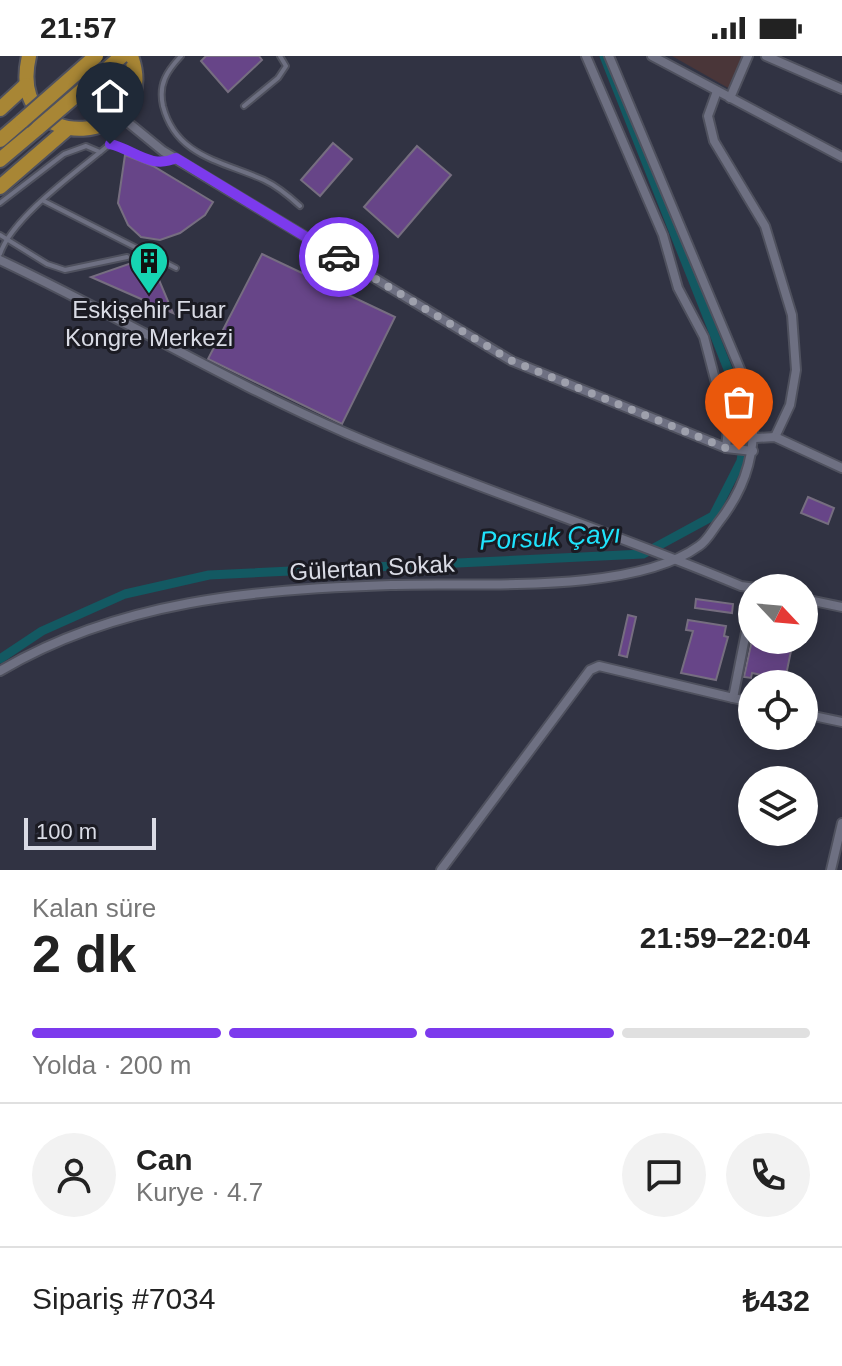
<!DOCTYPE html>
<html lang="tr">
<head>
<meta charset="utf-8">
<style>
  body { margin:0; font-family:Helvetica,sans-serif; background:#f2f2f2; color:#222; height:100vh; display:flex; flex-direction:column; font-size:30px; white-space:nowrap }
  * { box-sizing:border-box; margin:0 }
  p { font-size:26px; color:#767676 }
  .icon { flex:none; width:44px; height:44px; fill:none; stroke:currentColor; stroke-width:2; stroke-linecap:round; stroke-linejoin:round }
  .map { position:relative; height:814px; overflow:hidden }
  .drawer { display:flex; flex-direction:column; background:#fff; flex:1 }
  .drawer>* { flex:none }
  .needle { width:52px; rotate:116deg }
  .tools { position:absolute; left:738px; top:518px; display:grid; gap:16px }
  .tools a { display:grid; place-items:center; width:80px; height:80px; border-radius:50%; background:#fff; box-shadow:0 4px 20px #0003; font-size:40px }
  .scale { position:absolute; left:24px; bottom:20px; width:132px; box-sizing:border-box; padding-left:8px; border:4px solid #d9dbe5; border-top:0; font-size:22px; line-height:28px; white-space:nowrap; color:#d9dbe5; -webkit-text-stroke:6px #1b1b23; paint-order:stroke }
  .pin { position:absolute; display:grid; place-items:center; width:68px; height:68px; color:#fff; margin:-82px -34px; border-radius:50% 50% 50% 0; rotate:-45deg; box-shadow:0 0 8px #0007 }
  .pin .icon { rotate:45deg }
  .courier { position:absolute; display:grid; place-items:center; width:80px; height:80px; margin:-40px; border:6px solid #7c3aed; border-radius:50%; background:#fff; color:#222; box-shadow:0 2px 10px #0007 }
  .headline em { font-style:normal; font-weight:800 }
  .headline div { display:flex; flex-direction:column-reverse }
  .headline { display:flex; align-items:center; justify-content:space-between; height:136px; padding:0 32px }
  h1 { font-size:52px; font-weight:800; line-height:60px }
  .bar { display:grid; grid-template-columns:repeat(4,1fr); gap:12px 8px; align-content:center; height:96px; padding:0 32px }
  .bar i { height:10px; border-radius:6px; background:#e0e0e0 }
  .bar .current { background:#7c3aed }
  .bar p { grid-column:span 4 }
  .line { display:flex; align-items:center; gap:20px; padding:0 32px; border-top:2px solid #e0e0e0 }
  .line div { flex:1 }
  .round { display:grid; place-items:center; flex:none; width:84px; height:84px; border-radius:42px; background:#f2f2f2 }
  .status { display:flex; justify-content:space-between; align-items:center; height:56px; padding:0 40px; background:#fff; direction:ltr }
  .status svg { height:22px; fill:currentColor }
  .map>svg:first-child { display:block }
  .education { fill:#4a3639 }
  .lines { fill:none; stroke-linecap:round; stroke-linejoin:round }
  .canal { stroke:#135962; stroke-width:9 }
  .building { fill:#674588; stroke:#766e80; stroke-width:2 }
  .service-casing { stroke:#4f515e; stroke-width:8 }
  .minor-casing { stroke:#4f515e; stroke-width:12 }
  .trunk-casing { stroke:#4f515e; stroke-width:18 }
  .service { stroke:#6e7082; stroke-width:4 }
  .minor { stroke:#6e7082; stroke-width:8 }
  .trunk { stroke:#a88635; stroke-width:14 }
  .trunk-bridge-casing { stroke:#4f515e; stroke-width:18; stroke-linecap:butt }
  .trunk-bridge { stroke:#a88635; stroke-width:14 }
  .done { stroke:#9ea0ac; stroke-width:8; stroke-dasharray:0 14.4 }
  .route { stroke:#7c3aed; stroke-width:10 }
  .labels { text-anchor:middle; stroke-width:6; stroke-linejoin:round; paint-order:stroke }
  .poi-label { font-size:24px; fill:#d9dbe5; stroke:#1b1b23 }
  .street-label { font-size:24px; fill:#d9dbe5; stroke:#1b1b23 }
  .water-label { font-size:26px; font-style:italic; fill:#1fe3fc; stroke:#1b1b23 }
</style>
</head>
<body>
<div class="status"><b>21:57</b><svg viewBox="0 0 49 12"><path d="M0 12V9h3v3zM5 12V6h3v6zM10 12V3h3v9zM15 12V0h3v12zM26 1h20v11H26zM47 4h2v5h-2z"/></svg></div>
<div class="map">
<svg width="842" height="814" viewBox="0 0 842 814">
  <rect width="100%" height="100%" fill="#313343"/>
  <path class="education" d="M672 0H743L730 33Z"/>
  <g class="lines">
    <path class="canal" d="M0 603 42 575 125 538 209 519 643 498 713 460 741 405 746 371 739 341 604 0"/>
  </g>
  <g class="building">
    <path d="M206 0H259L262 4 228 36 201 5Z"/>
    <path d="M333 87 352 103 320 140 301 124Z"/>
    <path d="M417 90 451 119 398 181 364 151Z"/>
    <path d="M125 99 153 110 213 146 205 159 180 177 160 184 141 181 128 169 118 147Z"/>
    <path d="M262 198 395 261 342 368 208 303Z"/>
    <path d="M146 202 151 205 173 257 91 221Z"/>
    <path d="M808 441 834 452 828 468 801 457Z"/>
    <path d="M696 543 733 548 732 557 695 552Z"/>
    <path d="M628 559 636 561 627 601 619 599Z"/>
    <path d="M688 564 726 570 724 580 728 581 716 624 681 617 693 575 686 574Z"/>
    <path d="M752 584 792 590 785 624 752 617 751 622 744 621Z"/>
  </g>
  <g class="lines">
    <g class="service-casing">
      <g id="service">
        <path d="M181 0C167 15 158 28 163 50 176 101 222 105 264 124 277 130 289 140 300 150"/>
        <path d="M244 50 278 22 286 10 280 0"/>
        <path d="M44 145 176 212"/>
        <path d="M0 147 64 98 86 90 100 96"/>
        <path d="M0 179 47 208 65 214 127 201"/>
        <path d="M0 198C12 161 79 114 110 88 131 93 151 113 173 103"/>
      </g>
    </g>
    <g class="minor-casing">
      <g id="minor">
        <path d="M586 0 663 179 678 232 704 281 728 373 726 392"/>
        <path d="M652 0 842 101"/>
        <path d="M766 0 842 33"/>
        <path d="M717 35 708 60 714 85 765 170 792 259 796 314 790 349 775 381"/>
        <path d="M730 42 748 0"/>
        <path d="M119 59 163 95 512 305 726 392 753 395"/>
        <path d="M0 204C117 259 228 326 346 377 476 433 611 475 741 530L756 532"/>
        <path d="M755 382 775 381 842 412"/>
        <path d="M804 543 842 551"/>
        <path d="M0 615C118 545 255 533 391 529 473 526 632 539 699 490 707 485 712 475 718 467 749 428 756 392 753 344L609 0"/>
        <path d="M733 642 752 646"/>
        <path d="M804 658 842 666"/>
        <path d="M441 814 590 614 599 610 733 642 752 546"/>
        <path d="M831 814 842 767"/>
      </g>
    </g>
    <g class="trunk-casing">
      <g id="trunk">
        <path d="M29 0C5 104 163 90 131 0"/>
        <path d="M0 53 26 29"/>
        <path d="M0 84 22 65"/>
        <path d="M0 104 38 72"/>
        <path d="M0 131 67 73"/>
      </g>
    </g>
    <use href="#service" class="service"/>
    <use href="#minor" class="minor"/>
    <use href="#trunk" class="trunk"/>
    <g class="trunk-bridge-casing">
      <g id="trunk-bridge">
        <path d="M22 65 96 0"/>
        <path d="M38 72 122 0"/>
      </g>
    </g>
    <use href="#trunk-bridge" class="trunk-bridge"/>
  </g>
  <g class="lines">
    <path class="done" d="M339 201 512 305 726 392 739 394"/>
    <path class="route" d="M110 88C133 93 151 114 176 102L339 201"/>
  </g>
  <defs>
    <g id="building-pin" transform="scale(2)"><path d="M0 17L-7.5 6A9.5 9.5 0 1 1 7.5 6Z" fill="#16d5b3" stroke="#1b1b23"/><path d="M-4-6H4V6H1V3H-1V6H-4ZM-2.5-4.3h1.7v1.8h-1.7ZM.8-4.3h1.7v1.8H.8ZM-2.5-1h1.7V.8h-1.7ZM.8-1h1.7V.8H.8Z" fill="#111"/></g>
  </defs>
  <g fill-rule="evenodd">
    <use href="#building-pin" x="149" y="205"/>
  </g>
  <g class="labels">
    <g class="poi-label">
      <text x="149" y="262">Eskişehir Fuar<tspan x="149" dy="28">Kongre Merkezi</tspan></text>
    </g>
    <g class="street-label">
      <text transform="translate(372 512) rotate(-3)" y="8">Gülertan Sokak</text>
    </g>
    <g class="water-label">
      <text transform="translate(550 481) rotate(-3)" y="9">Porsuk Çayı</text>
    </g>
  </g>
</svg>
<div class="tools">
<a><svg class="needle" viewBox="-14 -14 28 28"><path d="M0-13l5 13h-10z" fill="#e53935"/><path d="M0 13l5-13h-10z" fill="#767676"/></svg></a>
<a><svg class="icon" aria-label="locate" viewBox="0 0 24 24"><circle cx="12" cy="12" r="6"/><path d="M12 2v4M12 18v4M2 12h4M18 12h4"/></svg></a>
<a><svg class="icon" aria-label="layers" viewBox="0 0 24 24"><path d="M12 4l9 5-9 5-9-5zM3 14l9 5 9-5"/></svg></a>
</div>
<div class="scale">100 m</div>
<div class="pin" style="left:739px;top:394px;background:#ea580c"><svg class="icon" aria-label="bag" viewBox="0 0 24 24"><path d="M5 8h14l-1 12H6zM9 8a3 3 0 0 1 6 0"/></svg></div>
<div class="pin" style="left:110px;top:88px;background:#1f2937"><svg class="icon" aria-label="home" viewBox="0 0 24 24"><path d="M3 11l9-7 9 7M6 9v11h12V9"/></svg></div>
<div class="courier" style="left:339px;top:201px"><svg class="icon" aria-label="car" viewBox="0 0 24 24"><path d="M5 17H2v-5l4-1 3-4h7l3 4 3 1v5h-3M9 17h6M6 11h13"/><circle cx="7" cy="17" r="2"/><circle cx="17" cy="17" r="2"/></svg></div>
</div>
<section class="drawer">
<div class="headline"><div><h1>2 dk</h1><p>Kalan süre</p></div><em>21:59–22:04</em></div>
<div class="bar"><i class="current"></i><i class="current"></i><i class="current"></i><i></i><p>Yolda · 200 m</p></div>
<div class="line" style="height:144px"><a class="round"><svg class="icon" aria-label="person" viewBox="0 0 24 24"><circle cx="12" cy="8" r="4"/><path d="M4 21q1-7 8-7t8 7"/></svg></a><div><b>Can</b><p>Kurye · 4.7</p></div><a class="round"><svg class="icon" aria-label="chat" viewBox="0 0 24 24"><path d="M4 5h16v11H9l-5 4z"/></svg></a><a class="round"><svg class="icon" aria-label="phone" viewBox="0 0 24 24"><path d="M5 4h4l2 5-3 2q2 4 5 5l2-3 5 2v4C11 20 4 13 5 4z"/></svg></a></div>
<div class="line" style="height:104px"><div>Sipariş #7034</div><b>₺432</b></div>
</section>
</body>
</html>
